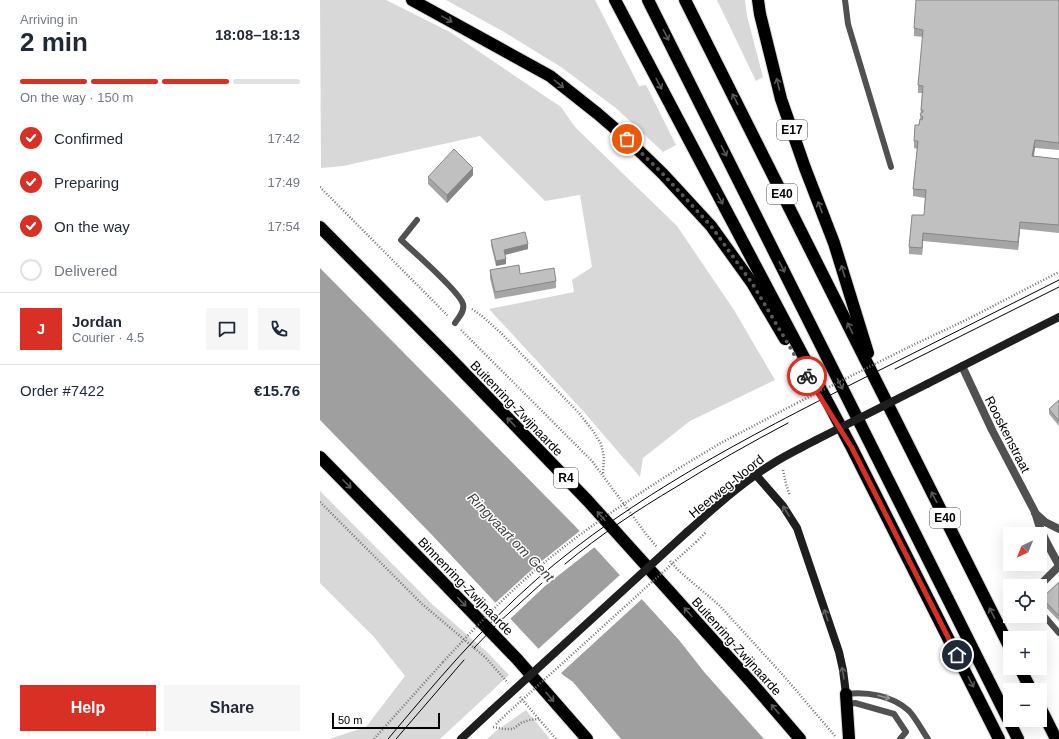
<!DOCTYPE html>
<html lang="en">
<head>
<meta charset="utf-8">
<style>
  body { margin:0; font-family:Helvetica,sans-serif; background:#f6f6f7; color:#1f2937; height:100vh; display:flex; flex-direction:column; font-size:15px; white-space:nowrap }
  * { box-sizing:border-box; margin:0 }
  p { font-size:13px; color:#747a83 }
  .icon { flex:none; width:22px; height:22px; fill:none; stroke:currentColor; stroke-width:2; stroke-linecap:round; stroke-linejoin:round }
  .map { position:relative; flex:1; overflow:hidden }
  .side { display:flex; flex-direction:column; background:#fff; width:320px }
  .side>* { flex:none }
  .needle { width:26px; rotate:223deg }
  .fabs { position:absolute; left:683px; top:527px; display:grid; gap:8px }
  .fabs a { display:grid; place-items:center; width:44px; height:44px; border-radius:0px; background:#fff; box-shadow:0 4px 16px #0002; font-size:20px }
  .scale { position:absolute; left:12px; bottom:10px; width:108px; box-sizing:border-box; padding-left:4px; border:2px solid #000; border-top:0; font-size:11px; line-height:14px; white-space:nowrap; color:#000; -webkit-text-stroke:3px #fff; paint-order:stroke }
  .pin { position:absolute; display:grid; place-items:center; width:34px; height:34px; color:#fff; margin:-17px; border:2px solid #fff; border-radius:50%; box-shadow:0 1px 4px #0007 }
  .courier { position:absolute; display:grid; place-items:center; width:40px; height:40px; margin:-20px; border:3px solid #d93025; border-radius:50%; background:#fff; color:#222; box-shadow:0 1px 5px #0007 }
  .head em { font-style:normal; font-weight:700 }
  .head div { display:flex; flex-direction:column-reverse }
  .head { display:flex; align-items:center; justify-content:space-between; height:68px; padding:0 20px }
  h1 { font-size:26px; font-weight:700; line-height:30px }
  .bar { display:grid; grid-template-columns:repeat(4,1fr); gap:6px 4px; align-content:center; height:48px; padding:0 20px }
  .bar i { height:5px; border-radius:3px; background:#e0e1e3 }
  .bar .on { background:#d93025 }
  .bar p { grid-column:span 4 }
  .line { display:flex; align-items:center; gap:10px; padding:0 20px; border-top:1px solid #e0e1e3 }
  .line div { flex:1 }
  .round { display:grid; place-items:center; flex:none; width:42px; height:42px; border-radius:0px; background:#f6f6f7 }
  ol { padding:0 20px; list-style:none }
  li { display:flex; align-items:center; gap:12px; height:44px }
  li p { margin-inline-start:auto }
  li .icon { padding:4px; border-radius:50%; background:#d93025; color:#fff; stroke-width:4 }
  li:last-child { color:#747a83 }
  li i { width:22px; height:22px; border:2px solid #e0e1e3; border-radius:50% }
  .button { display:flex; gap:8px; margin-top:auto; padding:8px 20px }
  .button a { flex:1; height:46px; border-radius:0px; background:#d93025; color:#fff; font-size:16px; font-weight:700; line-height:46px; text-align:center }
  .button a+a { background:#f6f6f7; color:#1f2937 }
  main { display:flex; flex:1; min-height:0 }
  .map>svg:first-child { display:block }
  .green { fill:#d8d8d8 }
  .water { fill:#9f9f9f }
  .pier { fill:#fff }
  .lines { fill:none; stroke-linecap:round; stroke-linejoin:round }
  .highway-casing { stroke:#dbdbdb; stroke-width:14 }
  .path { stroke:#737373; stroke-width:2.5; stroke-dasharray:1 2; stroke-linecap:butt }
  .lane { stroke:#515151; stroke-width:6 }
  .street { stroke:#515151; stroke-width:8 }
  .secondary { stroke:#1e1e1e; stroke-width:8 }
  .highway { stroke:#000; stroke-width:12 }
  .tram { stroke:#000; stroke-width:1 }
  .path-bridge { stroke:#737373; stroke-width:2.5; stroke-dasharray:1 2; stroke-linecap:butt }
  .secondary-bridge { stroke:#1e1e1e; stroke-width:8 }
  .wall { fill:#a5a5a5 }
  .shaded-wall { fill:#868686 }
  .building { fill:#c0c0c0; stroke:#868686 }
  .oneway { stroke:#595959 }
  .oneway2 { stroke:#626262 }
  .oneway3 { stroke:#979797 }
  .done { stroke:#595959; stroke-width:4; stroke-dasharray:0 7.2 }
  .route { stroke:#d93025; stroke-width:5 }
  .labels { text-anchor:middle; stroke-width:3; stroke-linejoin:round; paint-order:stroke }
  .shield { fill:#fff; stroke:#4c4c4c; stroke-width:1 }
  .shield-label { font-size:12px; font-weight:bold; fill:#000 }
  .street-label { font-size:13px; fill:#000; stroke:#fff }
  .water-label { font-size:14px; font-style:italic; fill:#404040; stroke:#fff }
</style>
</head>
<body>
<main>
<section class="side">
<div class="head"><div><h1>2 min</h1><p>Arriving in</p></div><em>18:08–18:13</em></div>
<div class="bar"><i class="on"></i><i class="on"></i><i class="on"></i><i></i><p>On the way · 150 m</p></div>
<ol>
<li><svg class="icon" aria-label="check" viewBox="0 0 24 24"><path d="M5 12l5 5 9-10"/></svg>Confirmed<p>17:42</p></li>
<li><svg class="icon" aria-label="check" viewBox="0 0 24 24"><path d="M5 12l5 5 9-10"/></svg>Preparing<p>17:49</p></li>
<li><svg class="icon" aria-label="check" viewBox="0 0 24 24"><path d="M5 12l5 5 9-10"/></svg>On the way<p>17:54</p></li>
<li><i></i>Delivered</li>
</ol>
<div class="line" style="height:72px"><b class="round" style="background:#d93025;color:#fff">J</b><div><b>Jordan</b><p>Courier · 4.5</p></div><a class="round"><svg class="icon" aria-label="chat" viewBox="0 0 24 24"><path d="M4 5h16v11H9l-5 4z"/></svg></a><a class="round"><svg class="icon" aria-label="phone" viewBox="0 0 24 24"><path d="M5 4h4l2 5-3 2q2 4 5 5l2-3 5 2v4C11 20 4 13 5 4z"/></svg></a></div>
<div class="line" style="height:52px"><div>Order #7422</div><b>€15.76</b></div>
<div class="button"><a>Help</a><a>Share</a></div>
</section>
<div class="map">
<svg width="739" height="739" viewBox="0 0 739 739">
  <rect width="100%" height="100%" fill="#fff"/>
  <g class="green">
    <path d="M0 0H66L130 32 241 107 255 127 357 226 414 310 455 380 370 421 323 458 320 477 281 432 264 412 169 309 254 292 252 280 272 267 260 195 225 201 160 136 23 166 1 168Z"/>
    <path d="M126 0H275L319 86 326 85 356 145 343 152 297 109 241 67 184 32Z"/>
    <path d="M397 0H425L427 16 443 77 436 81Z"/>
    <path d="M0 491 113 605 167 652 189 675 120 739H9L46 727 85 676 54 637 0 583Z"/>
    <path d="M206 710 230 739H167L176 731Z"/>
  </g>
  <path class="water" d="M0 268 255 526 359 640 385 673 444 739H301L253 682 243 675 112 535 0 420Z"/>
  <g class="pier">
    <path d="M261 530 276 546 225 586 189 620 174 604 218 564Z"/>
    <path d="M301 574 323 598 240 674 217 650Z"/>
  </g>
  <g class="lines">
    <g class="highway-casing">
      <g id="highway">
        <path d="M92 0 230 76 278 114 307 139 343 174 391 226 432 283 465 339"/>
        <path d="M295 0 388 176 532 448 679 739"/>
        <path d="M328 0 698 739"/>
        <path d="M365 0 690 648"/>
        <path d="M438 0 440 14 461 99 485 168 514 243 548 353"/>
        <path d="M0 227 128 356 268 501 431 682 480 739"/>
        <path d="M0 457 115 574 197 659 267 739"/>
        <path d="M700 668 711 690"/>
        <path d="M526 694 529 739"/>
        <path d="M720 707 736 739"/>
      </g>
    </g>
    <g class="path">
      <path d="M0 187 128 316"/>
      <path d="M152 309 162 316 181 333 258 412 273 431 281 444 284 457 283 475"/>
      <path d="M141 330 272 461 326 534 337 547"/>
      <path d="M589 347 646 320 739 272"/>
      <path d="M356 470 399 444 477 403"/>
      <path d="M463 470 466 484 470 496"/>
      <path d="M0 502 102 604 166 658 188 683"/>
      <path d="M376 542 386 532"/>
      <path d="M350 561 359 571 399 605 462 674 515 736"/>
      <path d="M200 697 236 739"/>
      <path d="M176 724 180 720"/>
      <path d="M173 727 184 729H193L201 723 209 720 219 719"/>
      <path d="M54 739 123 662"/>
    </g>
    <g class="lane">
      <path d="M525 0 528 24 571 167"/>
      <path d="M97 220 81 240C93 251 140 292 143 304 145 312 138 318 135 323"/>
      <path d="M720 611 739 633"/>
      <path d="M526 694C547 691 572 696 588 710 594 715 603 732 608 739"/>
      <path d="M527 704 535 703 574 714 586 732 580 739"/>
    </g>
    <g class="street">
      <path d="M642 366 672 430 715 512C720 532 729 547 739 565"/>
      <path d="M715 513 725 522 739 529"/>
      <path d="M719 586 739 566"/>
    </g>
    <g class="secondary">
      <path d="M607 384 739 317"/>
      <path d="M436 475 463 506 477 528 519 652 523 670 526 694"/>
      <path d="M367 532C394 508 421 483 452 464 466 455 481 448 496 440"/>
      <path d="M141 739 171 711"/>
    </g>
    <use href="#highway" class="highway"/>
    <g class="tram">
      <path d="M575 369 739 287"/>
      <path d="M245 564C280 535 317 510 356 487 393 464 430 443 468 423"/>
      <path d="M154 648 178 623 222 583"/>
      <path d="M68 739C115 683 162 627 217 579 313 496 427 437 540 380 606 347 673 313 739 280"/>
      <path d="M76 739 144 660"/>
    </g>
    <g class="path-bridge">
      <path d="M477 403 589 347"/>
      <path d="M123 662C152 631 180 601 212 573 257 534 306 502 356 470"/>
      <path d="M180 720 376 542"/>
    </g>
    <g class="secondary-bridge">
      <path d="M496 440 607 384"/>
      <path d="M171 711 367 532"/>
    </g>
  </g>
  <g class="wall">
    <path d="M739 0V150L715 148 714 156 739 159V233L700 229 698 250 603 241 602 255 589 254V247L604 215 605 198 593 196V189L597 149 594 148V141L600 120 602 93H598V85L603 37 594 36V28Z"/>
    <path d="M153 175 127 203 108 184V177Z"/>
    <path d="M171 240 208 249 185 255 186 264 176 266 171 245Z"/>
    <path d="M170 270 200 274 236 281V288L175 299 170 278Z"/>
    <path d="M739 400V426L729 414V409Z"/>
    <path d="M739 582V621L722 603V598Z"/>
  </g>
  <g class="shaded-wall">
    <path d="M715 140V148L712 164V156Z"/>
    <path d="M153 168V175L127 203V195Z"/>
    <path d="M700 222V229L698 250V242Z"/>
    <path d="M603 233V241L602 255V248Z"/>
    <path d="M208 244V249L184 255V250Z"/>
    <path d="M186 259V264L176 266V261Z"/>
  </g>
  <g class="building">
    <path d="M596 0H739V143L715 140 712 156 739 159V225L700 222 698 242 603 233 602 248 589 247 592 215H604L606 190 593 189 598 141H594L595 125H599L600 119 602 120 603 117 600 115 601 113 603 112V110H601L603 86 598 85 603 30 594 28Z"/>
    <path d="M134 149 153 168 127 195 108 177Z"/>
    <path d="M205 232 208 244 184 250 186 259 176 261 171 240Z"/>
    <path d="M199 265 200 274 234 268 236 281 175 292 170 270Z"/>
    <path d="M739 400V421L729 409Z"/>
    <path d="M739 582V616L722 598Z"/>
  </g>
  <defs><path id="oneway-shaft" d="M-6 0H5M1.5-3L5.5 0L1.5 3" fill="none" stroke-width="1.6" stroke-linecap="round" stroke-linejoin="round"/></defs>
  <g class="oneway">
    <use href="#oneway-shaft" transform="translate(127 19) rotate(29)"/>
    <use href="#oneway-shaft" transform="translate(346 35) rotate(63)"/>
    <use href="#oneway-shaft" transform="translate(239 84) rotate(39)"/>
    <use href="#oneway-shaft" transform="translate(339 84) rotate(62)"/>
    <use href="#oneway-shaft" transform="translate(458 84) rotate(-104)"/>
    <use href="#oneway-shaft" transform="translate(415 99) rotate(-117)"/>
    <use href="#oneway-shaft" transform="translate(404 151) rotate(63)"/>
    <use href="#oneway-shaft" transform="translate(400 199) rotate(62)"/>
    <use href="#oneway-shaft" transform="translate(500 207) rotate(-111)"/>
    <use href="#oneway-shaft" transform="translate(462 267) rotate(63)"/>
    <use href="#oneway-shaft" transform="translate(523 271) rotate(-107)"/>
    <use href="#oneway-shaft" transform="translate(530 328) rotate(-117)"/>
    <use href="#oneway-shaft" transform="translate(520 384) rotate(63)"/>
    <use href="#oneway-shaft" transform="translate(191 422) rotate(-134)"/>
    <use href="#oneway-shaft" transform="translate(27 484) rotate(45)"/>
    <use href="#oneway-shaft" transform="translate(614 497) rotate(-117)"/>
    <use href="#oneway-shaft" transform="translate(281 516) rotate(-132)"/>
    <use href="#oneway-shaft" transform="translate(142 602) rotate(46)"/>
    <use href="#oneway-shaft" transform="translate(368 612) rotate(-132)"/>
    <use href="#oneway-shaft" transform="translate(672 613) rotate(-117)"/>
    <use href="#oneway-shaft" transform="translate(651 682) rotate(63)"/>
    <use href="#oneway-shaft" transform="translate(230 697) rotate(49)"/>
    <use href="#oneway-shaft" transform="translate(455 709) rotate(-130)"/>
  </g>
  <g class="oneway2">
    <use href="#oneway-shaft" transform="translate(466 511) rotate(-122)"/>
    <use href="#oneway-shaft" transform="translate(506 615) rotate(-108)"/>
    <use href="#oneway-shaft" transform="translate(523 673) rotate(-99)"/>
  </g>
  <use class="oneway3" href="#oneway-shaft" transform="translate(564 697) rotate(14)"/>
  <g class="lines">
    <path class="done" d="M307 139 343 174 391 226 432 283 487 376"/>
    <path class="route" d="M487 376 532 448 637 655"/>
  </g>
  <g class="labels">
    <g class="shield">
      <rect x="457" y="120" width="30" height="20" rx="3"/>
      <rect x="447" y="184" width="30" height="20" rx="3"/>
      <rect x="234" y="468" width="24" height="20" rx="3"/>
      <rect x="610" y="508" width="30" height="20" rx="3"/>
    </g>
    <g class="shield-label">
      <text x="472" y="134">E17</text>
      <text x="462" y="198">E40</text>
      <text x="246" y="482">R4</text>
      <text x="625" y="522">E40</text>
    </g>
    <g class="street-label">
      <text transform="translate(197 408) rotate(46)" y="5">Buitenring-Zwijnaarde</text>
      <text transform="translate(688 434) rotate(63)" y="5">Rooskenstraat</text>
      <text transform="translate(406 486) rotate(-39)" y="5">Heerweg-Noord</text>
      <text transform="translate(146 586) rotate(46)" y="5">Binnenring-Zwijnaarde</text>
      <text transform="translate(417 646) rotate(48)" y="5">Buitenring-Zwijnaarde</text>
    </g>
    <g class="water-label">
      <text transform="translate(191 537) rotate(46)" y="5">Ringvaart om Gent</text>
    </g>
  </g>
</svg>
<div class="fabs">
<a><svg class="needle" viewBox="-14 -14 28 28"><path d="M0-13l5 13h-10z" fill="#e53935"/><path d="M0 13l5-13h-10z" fill="#747a83"/></svg></a>
<a><svg class="icon" aria-label="locate" viewBox="0 0 24 24"><circle cx="12" cy="12" r="6"/><path d="M12 2v4M12 18v4M2 12h4M18 12h4"/></svg></a>
<a>+</a>
<a>−</a>
</div>
<div class="scale">50 m</div>
<div class="pin" style="left:307px;top:139px;background:#ea580c"><svg class="icon" aria-label="bag" viewBox="0 0 24 24"><path d="M5 8h14l-1 12H6zM9 8a3 3 0 0 1 6 0"/></svg></div>
<div class="pin" style="left:637px;top:655px;background:#1f2937"><svg class="icon" aria-label="home" viewBox="0 0 24 24"><path d="M3 11l9-7 9 7M6 9v11h12V9"/></svg></div>
<div class="courier" style="left:487px;top:376px"><svg class="icon" aria-label="bike" viewBox="0 0 24 24"><circle cx="6" cy="16" r="4"/><circle cx="18" cy="16" r="4"/><path d="M6 16l4-8h5l3 8M10 8l3 8H6M13 5h3"/></svg></div>
</div>
</main>
</body>
</html>
